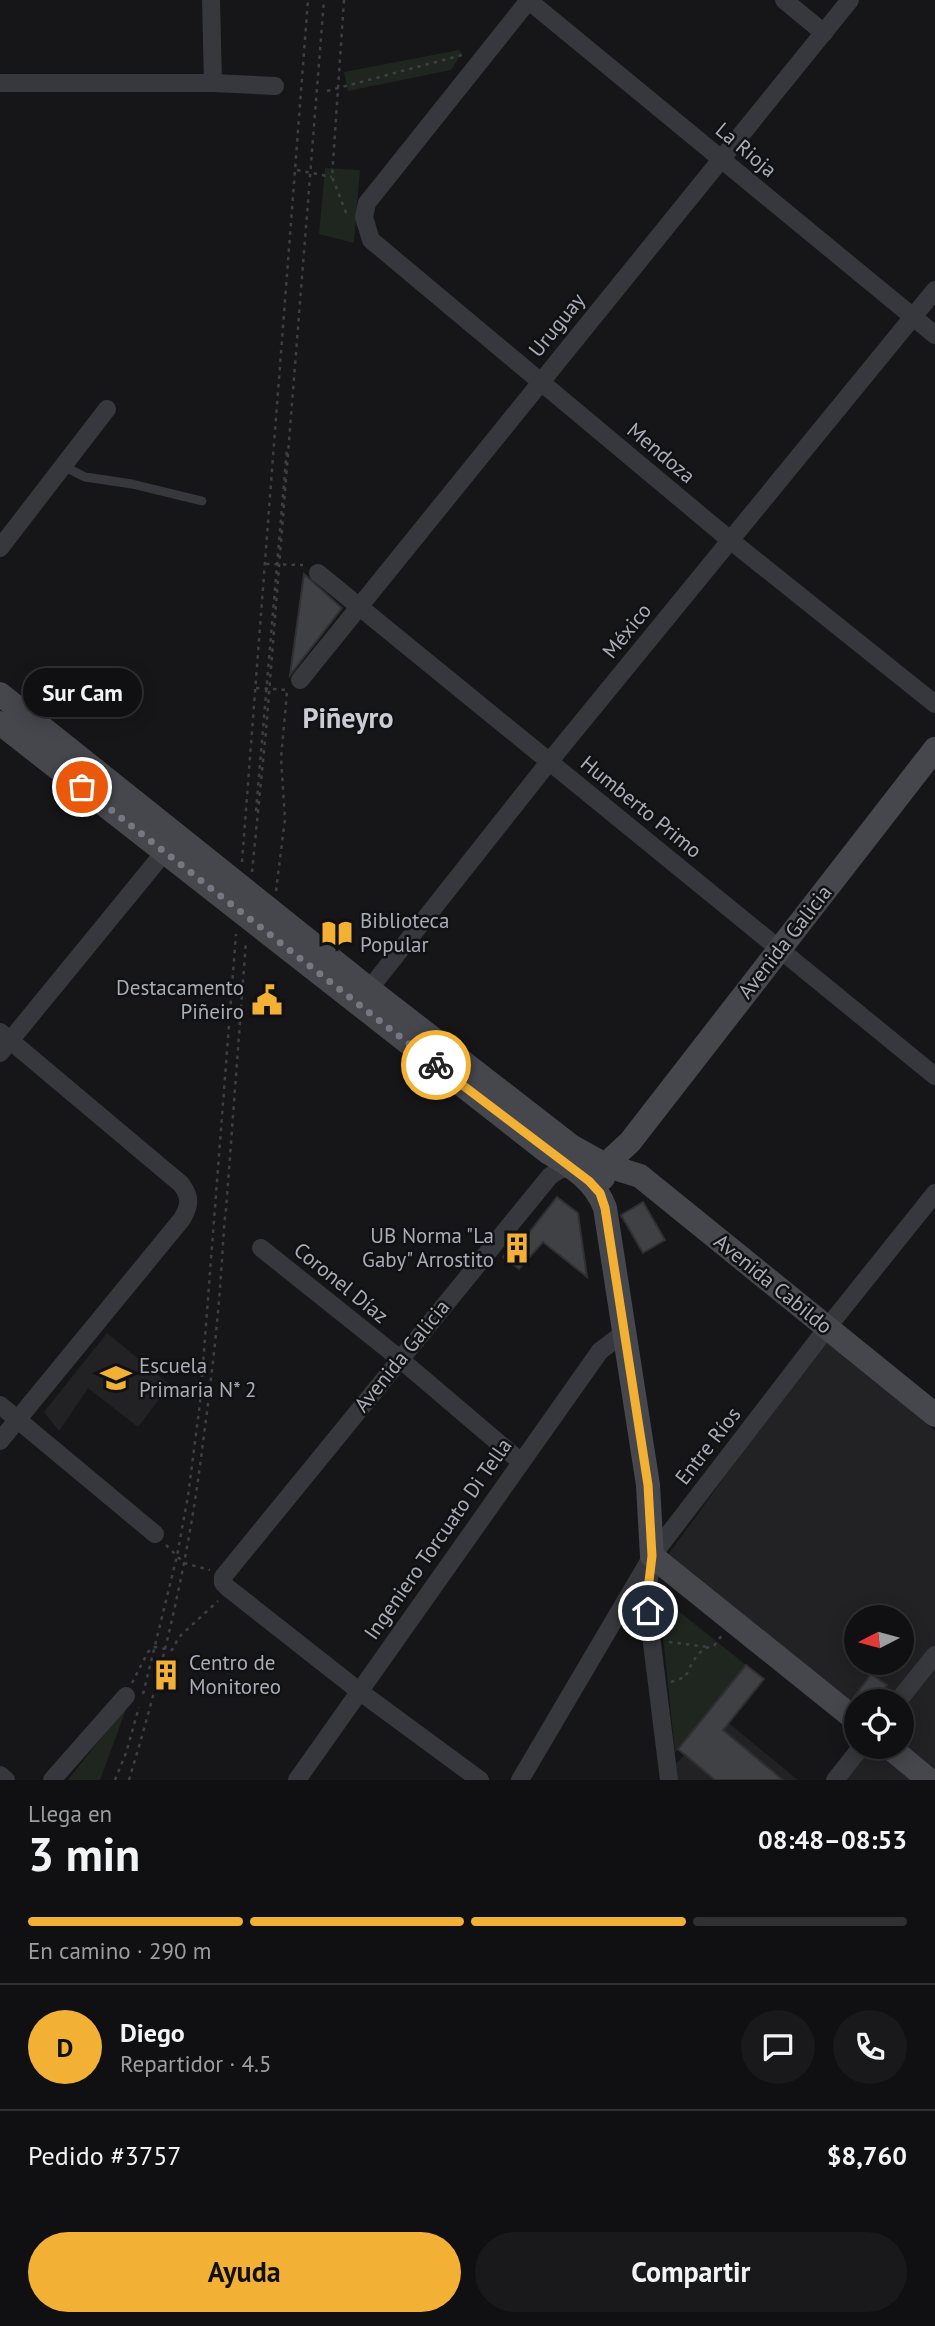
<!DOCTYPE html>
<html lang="es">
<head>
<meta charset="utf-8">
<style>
  body { margin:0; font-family:"PT Sans",sans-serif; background:#19191b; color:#f1f3f6; height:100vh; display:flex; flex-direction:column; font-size:26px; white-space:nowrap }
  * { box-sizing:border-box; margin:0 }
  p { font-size:23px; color:#9c9d9f }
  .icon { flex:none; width:38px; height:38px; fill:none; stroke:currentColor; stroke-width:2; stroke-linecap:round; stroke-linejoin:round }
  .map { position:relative; height:1780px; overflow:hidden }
  .drawer { display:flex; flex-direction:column; background:#101012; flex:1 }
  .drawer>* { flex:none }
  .needle { width:46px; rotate:264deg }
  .buttons { position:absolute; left:844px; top:1605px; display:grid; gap:14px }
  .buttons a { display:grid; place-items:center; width:70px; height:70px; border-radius:50%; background:#101012; box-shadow:0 4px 18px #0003,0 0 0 2px #303032; font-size:35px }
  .pin { position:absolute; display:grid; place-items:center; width:60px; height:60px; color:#fff; margin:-30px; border:4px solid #fff; border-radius:50%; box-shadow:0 2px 7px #0007 }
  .courier { position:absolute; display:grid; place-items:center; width:70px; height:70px; margin:-35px; border:5px solid #f2b134; border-radius:50%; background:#fff; color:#222; box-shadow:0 2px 9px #0007 }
  .bubble { position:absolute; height:49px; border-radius:24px; background:#101012; box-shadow:0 4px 18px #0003,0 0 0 2px #303032; font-size:23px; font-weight:800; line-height:49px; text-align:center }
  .headline em { font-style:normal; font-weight:800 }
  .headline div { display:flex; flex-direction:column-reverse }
  .headline { display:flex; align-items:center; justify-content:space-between; height:119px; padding:0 28px }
  h1 { font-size:46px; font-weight:800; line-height:52px }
  .bar { display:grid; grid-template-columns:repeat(4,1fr); gap:10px 7px; align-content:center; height:84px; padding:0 28px }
  .bar i { height:9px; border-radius:5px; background:#303032 }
  .bar .on { background:#f2b134 }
  .bar p { grid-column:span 4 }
  .line { display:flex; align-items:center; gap:18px; padding:0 28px; border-top:2px solid #303032 }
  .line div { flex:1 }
  .round { display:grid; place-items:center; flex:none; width:74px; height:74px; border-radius:37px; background:#19191b }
  .button { display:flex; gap:14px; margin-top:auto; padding:14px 28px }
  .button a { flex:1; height:80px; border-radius:42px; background:#f2b134; color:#111; font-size:28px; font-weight:800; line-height:80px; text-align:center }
  .button a+a { background:#19191b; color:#f1f3f6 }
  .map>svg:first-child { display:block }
  .built { fill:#222225; fill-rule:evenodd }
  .green { fill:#1e261f }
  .building { fill:#404145; stroke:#303034; stroke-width:2 }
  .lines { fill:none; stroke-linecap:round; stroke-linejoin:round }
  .path { stroke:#3d3f44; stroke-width:2.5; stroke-dasharray:3.5 5; stroke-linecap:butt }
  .lane { stroke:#37383d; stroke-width:9 }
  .street { stroke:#37383d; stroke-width:18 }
  .secondary { stroke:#45474d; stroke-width:24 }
  .done { stroke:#757880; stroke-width:7; stroke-dasharray:0 12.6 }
  .route { stroke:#f2b134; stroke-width:9 }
  .labels { text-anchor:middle; stroke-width:5; stroke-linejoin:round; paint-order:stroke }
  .street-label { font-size:21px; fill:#a8adb8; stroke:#111113 }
  .poi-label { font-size:21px; fill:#a8adb8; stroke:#111113; text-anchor:start }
  .district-label { font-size:28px; font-weight:bold; fill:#c9ccd4; stroke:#111113 }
</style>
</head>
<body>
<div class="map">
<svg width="935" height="1780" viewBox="0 0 935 1780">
  <rect width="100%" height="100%" fill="#161618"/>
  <g class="built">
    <path d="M107 1333 170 1385 138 1427 88 1388 59 1431 44 1412Z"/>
    <path d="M826 1337 935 1431V1780H843L871 1747 901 1746V1701H856V1715L660 1566ZM856 1617H901V1662H856Z"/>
    <path d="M720 1716 798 1780H677L675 1765Z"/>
  </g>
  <g class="green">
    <path d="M459 50 462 53 451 70 348 91 344 72Z"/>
    <path d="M325 168 360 170 354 243 319 234Z"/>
    <path d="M667 1602 746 1665 675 1753 660 1607Z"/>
    <path d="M128 1704 100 1780H68Z"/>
  </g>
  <g class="building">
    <path d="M304 574 342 608 290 675Z"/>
    <path d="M557 1197 578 1213 587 1277 543 1242 519 1269 503 1257 516 1240 520 1244Z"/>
    <path d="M643 1202 665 1240 643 1253 621 1215Z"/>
    <path d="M162 1660 176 1663 170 1690 157 1687Z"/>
    <path d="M746 1665 764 1679 723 1730 783 1780H715L678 1749Z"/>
    <path d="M871 1674 887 1685 875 1701H856L853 1699Z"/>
  </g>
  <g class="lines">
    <g class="path">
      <path d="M344 0 332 177 347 215"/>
      <path d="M327 91 466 54"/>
      <path d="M297 170 332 177"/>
      <path d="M266 564 303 565"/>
      <path d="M256 688 287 690"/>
      <path d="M256 811 287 448"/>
      <path d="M242 862 308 0"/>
      <path d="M252 872 266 731 324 0"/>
      <path d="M276 891 285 819 281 758 287 692"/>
      <path d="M166 1545 184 1563 210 1570"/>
      <path d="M669 1642 708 1647"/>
      <path d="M671 1682 685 1677C692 1664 697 1648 714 1646L722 1635"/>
      <path d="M132 1683 148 1652 154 1647 172 1650 179 1637 218 1601"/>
      <path d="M143 1694 177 1556 188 1496 200 1403 236 934"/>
      <path d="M115 1780 126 1753 139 1707"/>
      <path d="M129 1780C161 1674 187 1568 201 1458 209 1397 217 1335 221 1273 223 1252 223 1231 226 1210L246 941"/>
    </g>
    <path class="lane" d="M63 466 85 477 132 484 202 501"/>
    <g class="street">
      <path d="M211 0 213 83"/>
      <path d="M528 0 935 335"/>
      <path d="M529 0 367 203 364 217 371 240 730 540 935 704"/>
      <path d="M784 0 824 33"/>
      <path d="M0 83H213L275 86"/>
      <path d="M0 548 107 409"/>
      <path d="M318 573 935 1076"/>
      <path d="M300 680 850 0"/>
      <path d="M363 997 549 762 935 290"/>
      <path d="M0 1032 181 1184C191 1197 190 1205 182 1219L0 1441"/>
      <path d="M0 1053 171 844"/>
      <path d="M261 1248 400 1359 521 1462"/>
      <path d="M0 1405 155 1534"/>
      <path d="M651 1563 647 1598 648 1611 669 1780"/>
      <path d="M898 1701 935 1655"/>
      <path d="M0 1775 6 1780"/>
      <path d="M52 1780 126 1696"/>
      <path d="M297 1780 600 1351 625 1332"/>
      <path d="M480 1780 359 1691 228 1588 223 1583V1577L550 1176 559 1170 579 1166"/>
      <path d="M520 1780 652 1556 827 1328 935 1193"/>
      <path d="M835 1780 862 1746"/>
    </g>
    <g class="secondary">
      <path d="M0 694 369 989 571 1146 605 1165 640 1176 935 1415"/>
      <path d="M0 723 549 1153C573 1167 595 1181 605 1208L648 1485 652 1556 856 1720"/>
      <path d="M603 1178 605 1165 630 1142 935 749"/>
      <path d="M888 1746 929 1780"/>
    </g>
  </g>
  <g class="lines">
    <path class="done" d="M82 787 436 1065"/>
    <path class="route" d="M436 1065 589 1181 600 1193 605 1208 648 1485 652 1556 647 1598 648 1611"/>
  </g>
  <defs>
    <g id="library-bare" transform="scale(2.415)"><path d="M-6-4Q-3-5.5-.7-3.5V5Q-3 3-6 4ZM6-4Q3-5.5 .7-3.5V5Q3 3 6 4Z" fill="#f2b134" stroke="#111113" stroke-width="2.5" paint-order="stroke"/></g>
    <g id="civic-bare" transform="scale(2.415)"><path d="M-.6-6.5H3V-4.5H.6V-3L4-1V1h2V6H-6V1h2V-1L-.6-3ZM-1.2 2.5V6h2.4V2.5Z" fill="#f2b134" stroke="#111113" stroke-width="2.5" paint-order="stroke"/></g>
    <g id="building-bare" transform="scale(2.415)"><path d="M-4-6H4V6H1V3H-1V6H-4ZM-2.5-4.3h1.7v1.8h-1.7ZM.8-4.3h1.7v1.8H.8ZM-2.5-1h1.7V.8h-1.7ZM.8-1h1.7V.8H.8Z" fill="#f2b134" stroke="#111113" stroke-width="2.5" paint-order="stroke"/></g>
    <g id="school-bare" transform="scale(2.415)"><path d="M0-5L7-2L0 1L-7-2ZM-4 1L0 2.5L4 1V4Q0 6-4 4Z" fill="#f2b134" stroke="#111113" stroke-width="2.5" paint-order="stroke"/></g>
  </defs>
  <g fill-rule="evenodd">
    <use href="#library-bare" x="337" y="933"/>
    <use href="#civic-bare" x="267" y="1000"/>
    <use href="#building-bare" x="517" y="1248"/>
    <use href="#school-bare" x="116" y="1378"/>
    <use href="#building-bare" x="166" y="1675"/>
  </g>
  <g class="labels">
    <g class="street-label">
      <text transform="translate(746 150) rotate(40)" y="7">La Rioja</text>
      <text transform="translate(557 325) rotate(-51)" y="7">Uruguay</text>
      <text transform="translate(661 453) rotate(40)" y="7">Mendoza</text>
      <text transform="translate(627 631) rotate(-51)" y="7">México</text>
      <text transform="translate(641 807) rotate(39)" y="7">Humberto Primo</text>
      <text transform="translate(785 942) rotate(-52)" y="7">Avenida Galicia</text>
      <text transform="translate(341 1283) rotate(39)" y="7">Coronel Díaz</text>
      <text transform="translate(773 1284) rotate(39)" y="7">Avenida Cabildo</text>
      <text transform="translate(402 1356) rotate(-51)" y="7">Avenida Galicia</text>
      <text transform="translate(708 1446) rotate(-52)" y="7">Entre Ríos</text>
      <text transform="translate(438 1539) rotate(-55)" y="7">Ingeniero Torcuato Di Tella</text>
    </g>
    <g class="poi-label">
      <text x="360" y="928">Biblioteca<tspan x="360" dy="24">Popular</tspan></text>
      <text x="244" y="995" text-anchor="end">Destacamento<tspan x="244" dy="24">Piñeiro</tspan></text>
      <text x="494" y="1243" text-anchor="end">UB Norma "La<tspan x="494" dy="24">Gaby" Arrostito</tspan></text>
      <text x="139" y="1373">Escuela<tspan x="139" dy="24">Primaria N* 2</tspan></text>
      <text x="189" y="1670">Centro de<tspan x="189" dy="24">Monitoreo</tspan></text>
    </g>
    <g class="district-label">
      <text x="348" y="728">Piñeyro</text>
    </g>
  </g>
</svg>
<div class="buttons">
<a><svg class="needle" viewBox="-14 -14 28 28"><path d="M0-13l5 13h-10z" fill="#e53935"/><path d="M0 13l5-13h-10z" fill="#9c9d9f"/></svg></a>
<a><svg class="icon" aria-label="locate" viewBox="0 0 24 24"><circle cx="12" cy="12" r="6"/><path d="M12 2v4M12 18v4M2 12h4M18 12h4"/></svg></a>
</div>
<div class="pin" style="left:82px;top:787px;background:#ea580c"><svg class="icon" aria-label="bag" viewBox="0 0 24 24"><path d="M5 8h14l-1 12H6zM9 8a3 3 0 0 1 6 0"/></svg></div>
<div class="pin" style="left:648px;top:1611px;background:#1f2937"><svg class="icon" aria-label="home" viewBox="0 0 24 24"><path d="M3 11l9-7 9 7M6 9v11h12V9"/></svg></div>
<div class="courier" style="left:436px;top:1065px"><svg class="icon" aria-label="bike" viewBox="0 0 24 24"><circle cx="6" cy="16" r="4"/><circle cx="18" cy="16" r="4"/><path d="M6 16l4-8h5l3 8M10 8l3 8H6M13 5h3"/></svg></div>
<div class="bubble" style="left:23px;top:668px;width:119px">Sur Cam</div>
</div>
<section class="drawer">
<div class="headline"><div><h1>3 min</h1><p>Llega en</p></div><em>08:48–08:53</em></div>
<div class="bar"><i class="on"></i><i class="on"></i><i class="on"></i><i></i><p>En camino · 290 m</p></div>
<div class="line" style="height:126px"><b class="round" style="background:#f2b134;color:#111">D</b><div><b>Diego</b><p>Repartidor · 4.5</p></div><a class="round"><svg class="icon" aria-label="chat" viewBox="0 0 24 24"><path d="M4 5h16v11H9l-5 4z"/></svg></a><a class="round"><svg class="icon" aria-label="phone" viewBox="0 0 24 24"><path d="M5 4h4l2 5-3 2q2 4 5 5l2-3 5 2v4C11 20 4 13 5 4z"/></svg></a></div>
<div class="line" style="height:91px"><div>Pedido #3757</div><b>$8,760</b></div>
<div class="button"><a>Ayuda</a><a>Compartir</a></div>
</section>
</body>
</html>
